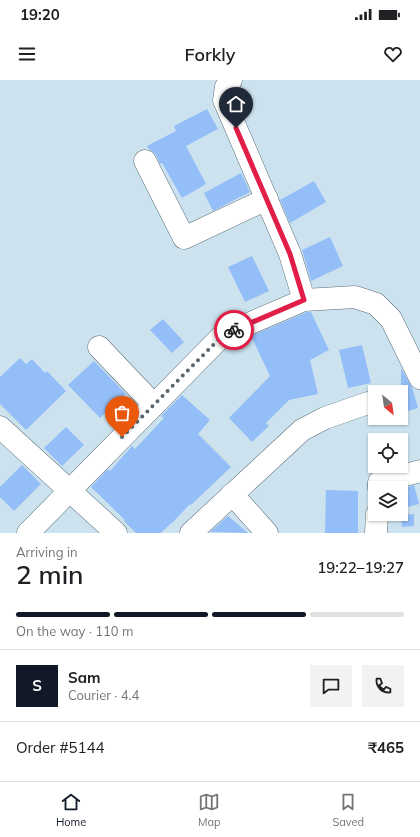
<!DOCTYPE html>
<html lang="en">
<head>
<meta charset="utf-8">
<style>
  body { margin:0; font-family:Mulish,sans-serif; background:#f2f2f2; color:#202124; height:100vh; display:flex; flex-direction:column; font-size:15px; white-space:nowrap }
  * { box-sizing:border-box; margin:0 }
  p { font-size:13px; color:#757577 }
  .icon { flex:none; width:22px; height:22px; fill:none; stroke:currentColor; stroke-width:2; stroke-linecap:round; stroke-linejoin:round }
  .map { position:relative; height:453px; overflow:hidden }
  .sheet { display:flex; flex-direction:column; background:#fff; flex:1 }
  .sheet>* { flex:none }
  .needle { width:26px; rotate:151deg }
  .tools { position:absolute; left:368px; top:305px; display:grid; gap:8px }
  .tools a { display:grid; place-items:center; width:40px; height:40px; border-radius:0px; background:#fff; box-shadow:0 1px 3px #0004; font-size:20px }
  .pin { position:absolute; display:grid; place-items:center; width:34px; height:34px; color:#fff; margin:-41px -17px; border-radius:50% 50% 50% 0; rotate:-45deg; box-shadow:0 0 4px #0007 }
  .pin .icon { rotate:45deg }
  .courier { position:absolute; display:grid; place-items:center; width:40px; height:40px; margin:-20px; border:3px solid #e11d48; border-radius:50%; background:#fff; color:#222; box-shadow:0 1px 5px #0007 }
  .head em { font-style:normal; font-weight:600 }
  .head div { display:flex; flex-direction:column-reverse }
  .head { display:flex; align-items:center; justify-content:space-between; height:68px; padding:0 16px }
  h1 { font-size:26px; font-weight:600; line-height:30px }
  .bar { display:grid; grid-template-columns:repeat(4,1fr); gap:6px 4px; align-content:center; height:48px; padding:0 16px }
  .bar i { height:5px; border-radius:3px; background:#e0e0e0 }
  .bar .current { background:#111827 }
  .bar p { grid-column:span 4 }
  .line { display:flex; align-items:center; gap:10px; padding:0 16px; border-top:1px solid #e0e0e0 }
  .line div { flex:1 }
  .round { display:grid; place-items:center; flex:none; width:42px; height:42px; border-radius:0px; background:#f2f2f2 }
  .status { display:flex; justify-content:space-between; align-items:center; height:28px; padding:0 20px; background:#fff; direction:ltr }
  .status svg { height:11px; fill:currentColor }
  header { display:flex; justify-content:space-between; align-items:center; height:52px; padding:0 16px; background:#fff; font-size:18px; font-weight:600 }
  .tabs { display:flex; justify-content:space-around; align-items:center; height:56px; border-top:1px solid #e0e0e0; background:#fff; font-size:11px; color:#757577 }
  .tabs a { display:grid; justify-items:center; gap:2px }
  .tabs .current { color:#111827 }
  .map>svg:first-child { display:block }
  .building { fill:#94bef8 }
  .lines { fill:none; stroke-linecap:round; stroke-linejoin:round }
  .minor-casing { stroke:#5a6e79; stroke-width:23 }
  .minor { stroke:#fff; stroke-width:22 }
  .done { stroke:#59666e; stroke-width:4; stroke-dasharray:0 7.2 }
  .route { stroke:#e11d48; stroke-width:5 }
</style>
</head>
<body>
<div class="status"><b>19:20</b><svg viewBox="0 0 49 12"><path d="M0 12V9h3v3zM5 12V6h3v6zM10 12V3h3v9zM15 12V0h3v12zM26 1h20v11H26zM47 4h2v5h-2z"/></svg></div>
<header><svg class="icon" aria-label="menu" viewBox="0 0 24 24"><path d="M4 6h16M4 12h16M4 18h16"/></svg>Forkly<svg class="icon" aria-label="heart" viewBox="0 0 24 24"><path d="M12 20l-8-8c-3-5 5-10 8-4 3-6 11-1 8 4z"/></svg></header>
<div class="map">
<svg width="420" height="453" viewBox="0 0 420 453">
  <rect width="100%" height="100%" fill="#cce3ef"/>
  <g class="building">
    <path d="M207 29 218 49 186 66 206 104 182 118 162 83 160 84 156 75 152 71 149 69 147 66 176 51 174 46Z"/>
    <path d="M241 93 250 112 213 131 204 113Z"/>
    <path d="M314 101 326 122 290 143 280 120Z"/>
    <path d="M330 157 343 186 311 201 302 170Z"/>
    <path d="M252 176 269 211 245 222 228 187Z"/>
    <path d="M307 232H311L329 270 310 280 318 314 289 320 266 343 269 346 252 362 229 338 270 296 251 256Z"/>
    <path d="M163 239 184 262 172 273 150 250Z"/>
    <path d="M362 265 371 303 348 308 339 270Z"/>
    <path d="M20 278 26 284 32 279 45 293 47 291 66 311 26 350 0 324V297Z"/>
    <path d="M94 281 126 314 100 338 68 305Z"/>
    <path d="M401 288 412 307 418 328 401 333Z"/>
    <path d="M182 315 210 340 198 354 231 387 191 425 190 424 172 443H171L161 453H136L124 441 125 440 91 407 108 389 110 391 132 366 135 369 164 338 161 336Z"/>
    <path d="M66 347 84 365 62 386 44 368Z"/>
    <path d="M22 385 41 404 14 431 0 417V407Z"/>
    <path d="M414 405 419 424 407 427 403 409Z"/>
    <path d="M326 410 358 411V453H325Z"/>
    <path d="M414 434V446L402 447 401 435Z"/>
    <path d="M228 436 248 453 210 452Z"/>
  </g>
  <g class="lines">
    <g class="minor-casing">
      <g id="minor">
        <path d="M231 0 226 7 224 20 290 174 304 220"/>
        <path d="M145 81 184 158 267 119"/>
        <path d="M99 267 154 325"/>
        <path d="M0 347 116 453"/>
        <path d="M379 408V402L420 391"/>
        <path d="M232 414 267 453"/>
        <path d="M28 453 223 255 304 220 355 217 376 224 391 239 420 298"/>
        <path d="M191 453 302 350 325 338 368 323"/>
        <path d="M376 453 377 434"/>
      </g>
    </g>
    <use href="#minor" class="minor"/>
  </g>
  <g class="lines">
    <path class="done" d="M122 357 223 255 234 250"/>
    <path class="route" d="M234 250 304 220 290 174 236 48"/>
  </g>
</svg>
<div class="tools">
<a><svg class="needle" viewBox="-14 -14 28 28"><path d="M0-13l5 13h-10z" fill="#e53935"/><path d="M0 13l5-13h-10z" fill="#757577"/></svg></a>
<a><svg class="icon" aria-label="locate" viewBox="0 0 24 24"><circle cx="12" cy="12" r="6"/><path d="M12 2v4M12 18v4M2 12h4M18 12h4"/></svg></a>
<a><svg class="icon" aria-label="layers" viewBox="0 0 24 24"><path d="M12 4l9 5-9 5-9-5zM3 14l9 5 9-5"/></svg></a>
</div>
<div class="pin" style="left:122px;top:357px;background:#ea580c"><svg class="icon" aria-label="bag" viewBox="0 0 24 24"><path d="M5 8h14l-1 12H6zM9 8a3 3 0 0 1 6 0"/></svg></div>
<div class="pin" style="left:236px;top:48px;background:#1f2937"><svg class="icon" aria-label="home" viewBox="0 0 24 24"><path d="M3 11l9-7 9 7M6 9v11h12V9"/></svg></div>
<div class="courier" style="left:234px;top:250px"><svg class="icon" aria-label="bike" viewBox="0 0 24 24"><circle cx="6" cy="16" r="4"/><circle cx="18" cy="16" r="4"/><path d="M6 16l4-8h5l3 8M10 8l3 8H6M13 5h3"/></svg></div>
</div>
<section class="sheet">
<div class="head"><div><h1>2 min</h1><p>Arriving in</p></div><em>19:22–19:27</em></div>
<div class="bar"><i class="current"></i><i class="current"></i><i class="current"></i><i></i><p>On the way · 110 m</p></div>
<div class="line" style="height:72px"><b class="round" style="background:#111827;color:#fff">S</b><div><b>Sam</b><p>Courier · 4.4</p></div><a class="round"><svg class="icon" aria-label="chat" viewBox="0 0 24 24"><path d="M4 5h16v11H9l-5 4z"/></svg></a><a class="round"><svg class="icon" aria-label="phone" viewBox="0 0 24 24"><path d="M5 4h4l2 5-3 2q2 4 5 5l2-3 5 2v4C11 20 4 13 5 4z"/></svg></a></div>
<div class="line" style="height:52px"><div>Order #5144</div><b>₹465</b></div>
</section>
<nav class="tabs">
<a class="current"><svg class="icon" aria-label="home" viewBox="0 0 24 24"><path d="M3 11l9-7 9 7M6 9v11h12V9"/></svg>Home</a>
<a><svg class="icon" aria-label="map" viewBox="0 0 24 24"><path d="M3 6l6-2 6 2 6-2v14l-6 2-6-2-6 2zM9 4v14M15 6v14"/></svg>Map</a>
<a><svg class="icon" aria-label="saved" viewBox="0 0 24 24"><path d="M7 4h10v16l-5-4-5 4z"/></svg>Saved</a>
</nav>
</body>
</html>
